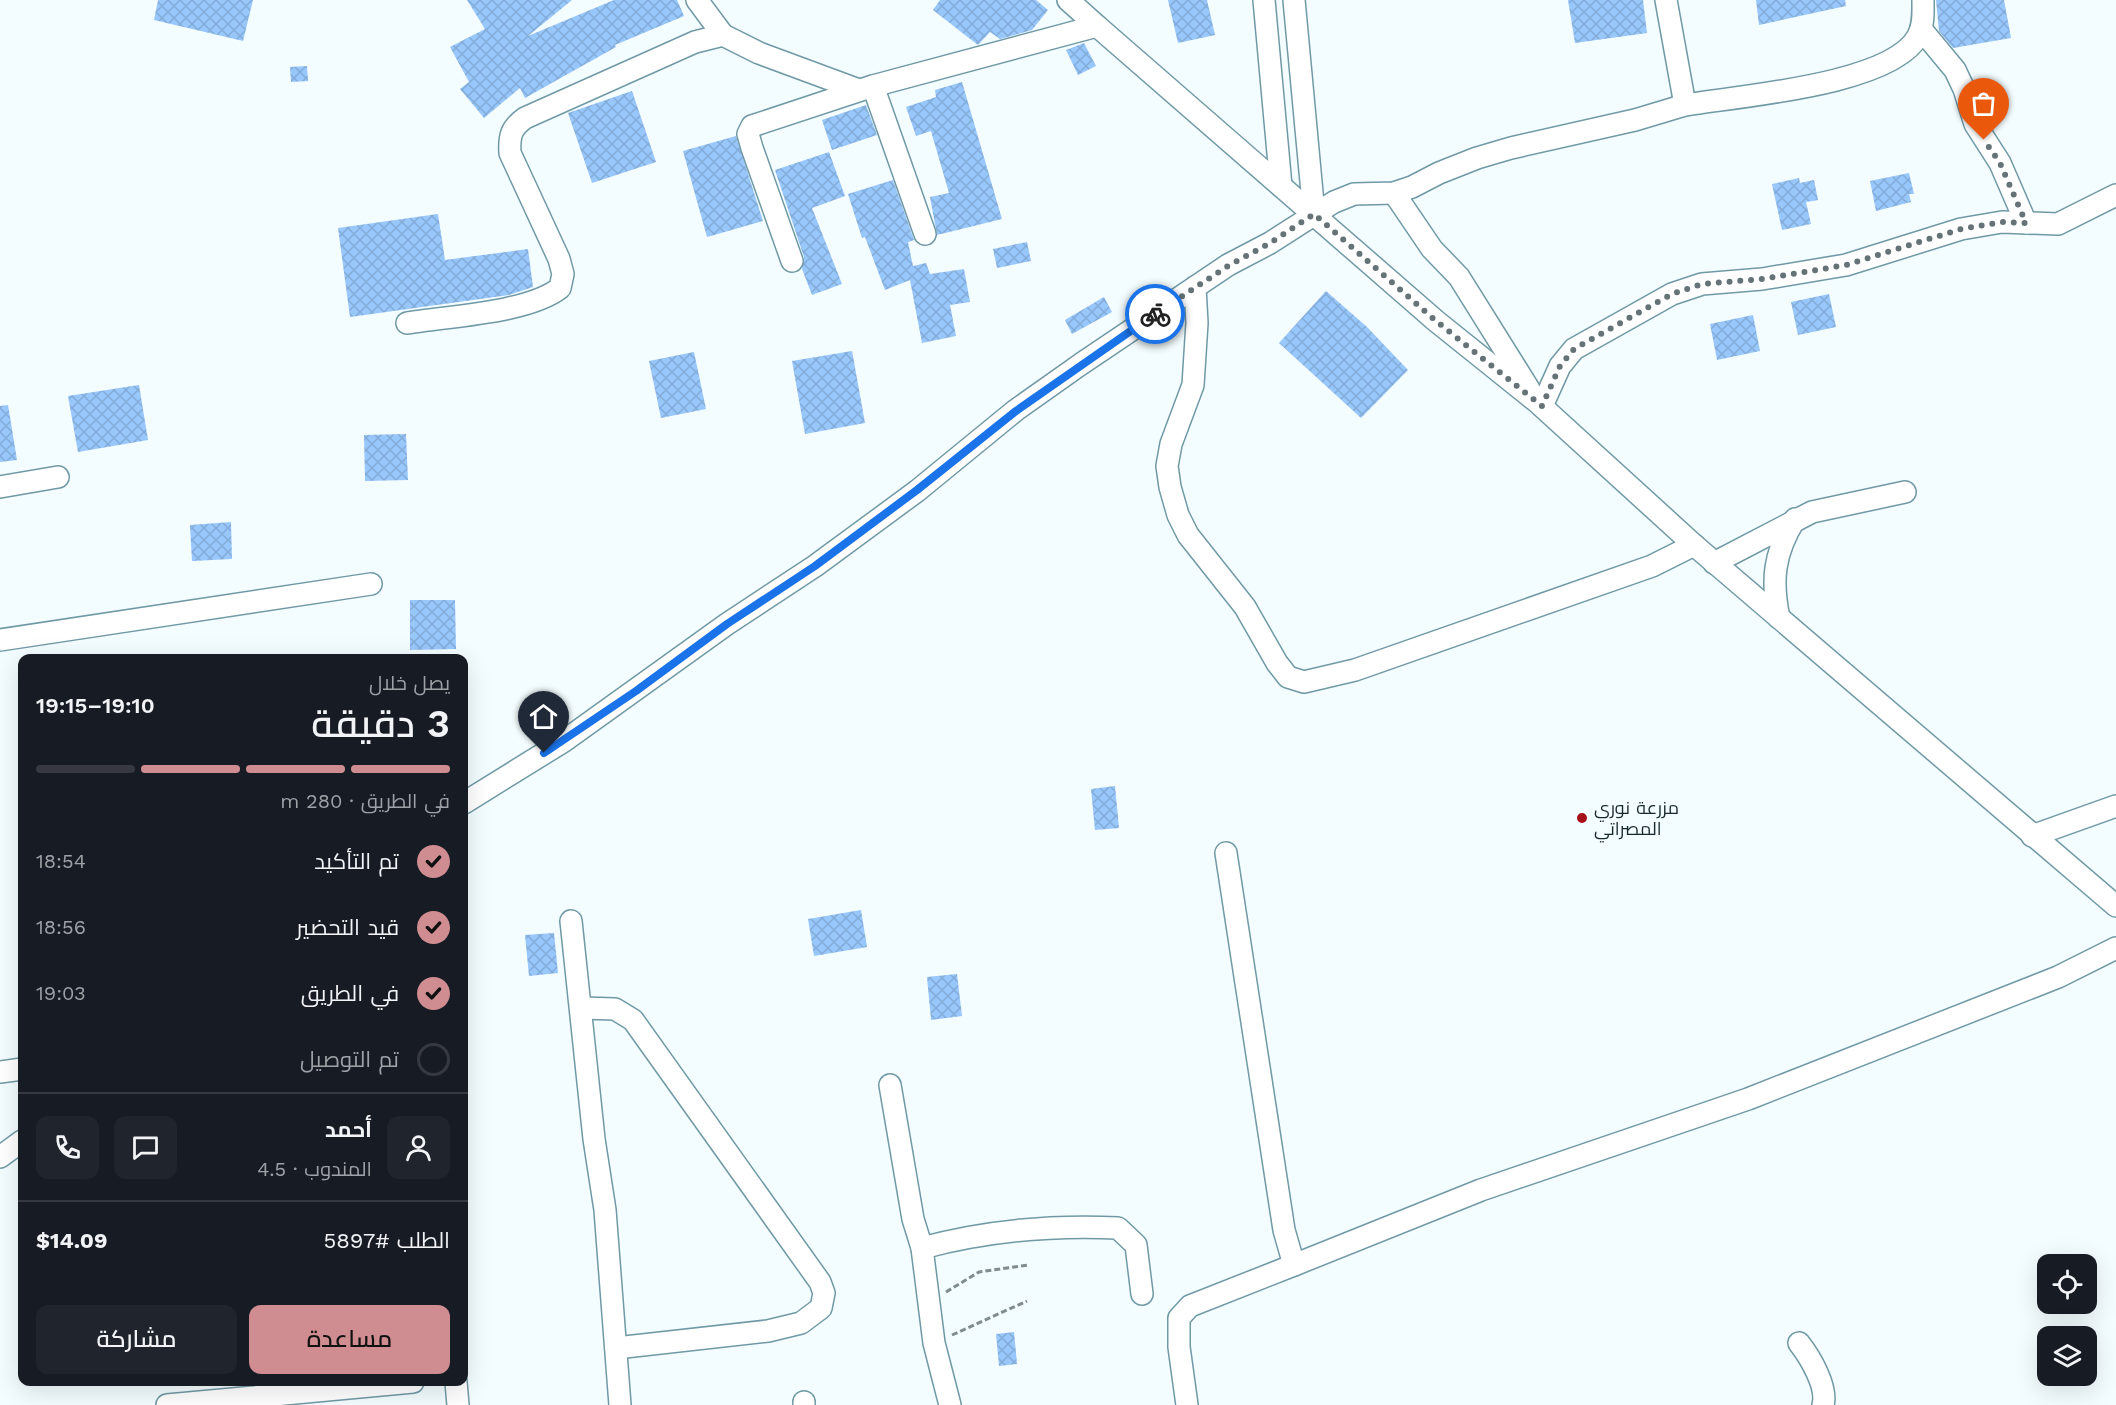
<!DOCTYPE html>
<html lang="ar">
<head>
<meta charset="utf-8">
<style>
  body { margin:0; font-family:"Work Sans",Cairo,sans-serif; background:#20242c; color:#f1f3f6; direction:rtl; height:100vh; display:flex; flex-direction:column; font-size:22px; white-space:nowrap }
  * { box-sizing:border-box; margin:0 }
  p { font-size:20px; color:#9ea1a6 }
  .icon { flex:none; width:33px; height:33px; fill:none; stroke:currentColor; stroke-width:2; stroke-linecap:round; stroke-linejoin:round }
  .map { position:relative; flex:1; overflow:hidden; direction:ltr }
  .details { position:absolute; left:18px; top:654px; width:450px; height:732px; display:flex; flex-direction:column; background:#171b24; border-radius:12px; box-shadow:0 6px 24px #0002; direction:rtl }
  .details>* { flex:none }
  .buttons { position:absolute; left:2037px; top:1254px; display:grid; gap:12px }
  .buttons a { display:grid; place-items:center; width:60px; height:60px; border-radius:12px; background:#171b24; box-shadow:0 6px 24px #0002; font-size:30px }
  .pin { position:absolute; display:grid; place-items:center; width:51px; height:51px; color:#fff; margin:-62px -26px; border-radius:50% 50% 50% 0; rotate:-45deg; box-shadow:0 0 6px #0007 }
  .pin .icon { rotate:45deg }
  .courier { position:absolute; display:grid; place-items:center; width:60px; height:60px; margin:-30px; border:4px solid #1a73e8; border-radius:50%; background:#fff; color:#222; box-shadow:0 2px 8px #0007 }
  .head em { font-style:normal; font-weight:600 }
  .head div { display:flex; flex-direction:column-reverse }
  .head { display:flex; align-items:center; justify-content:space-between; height:102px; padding:0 18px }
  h1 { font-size:39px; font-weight:600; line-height:45px }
  .bar { display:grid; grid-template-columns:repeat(4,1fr); gap:9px 6px; align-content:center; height:72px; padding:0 18px }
  .bar i { height:8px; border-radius:4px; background:#363941 }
  .bar .current { background:#cf8d91 }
  .bar p { grid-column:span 4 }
  .line { display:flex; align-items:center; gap:15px; padding:0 18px; border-top:2px solid #363941 }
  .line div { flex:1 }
  .round { display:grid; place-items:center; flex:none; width:63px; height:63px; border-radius:12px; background:#20242c }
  ol { padding:0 18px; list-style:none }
  li { display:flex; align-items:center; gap:18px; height:66px }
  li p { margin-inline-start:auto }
  li .icon { padding:6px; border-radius:50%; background:#cf8d91; color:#111; stroke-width:4 }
  li:last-child { color:#9ea1a6 }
  li i { width:33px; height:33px; border:3px solid #363941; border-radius:50% }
  .button { display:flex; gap:12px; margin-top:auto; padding:12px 18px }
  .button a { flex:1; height:69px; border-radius:12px; background:#cf8d91; color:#111; font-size:24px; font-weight:600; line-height:69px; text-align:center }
  .button a+a { background:#20242c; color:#f1f3f6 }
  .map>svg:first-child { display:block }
  .building { fill:url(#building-cross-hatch) }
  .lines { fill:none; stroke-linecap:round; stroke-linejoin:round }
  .street-casing { stroke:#7099a6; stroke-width:24 }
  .path { stroke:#7f8c90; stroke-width:3; stroke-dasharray:6 3; stroke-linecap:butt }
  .street { stroke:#fff; stroke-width:21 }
  .done { stroke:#657377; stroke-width:6; stroke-dasharray:0 10.8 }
  .route { stroke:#1a73e8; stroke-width:8 }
  .poi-dot { fill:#a61016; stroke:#f3fcfe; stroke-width:2 }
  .labels { text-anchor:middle; stroke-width:4.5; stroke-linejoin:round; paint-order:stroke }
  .poi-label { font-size:18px; fill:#18292e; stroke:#f3fcfe; text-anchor:start }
</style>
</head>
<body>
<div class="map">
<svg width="2116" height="1405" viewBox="0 0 2116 1405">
  <defs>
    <pattern id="building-cross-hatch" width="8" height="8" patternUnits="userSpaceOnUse" patternTransform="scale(1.5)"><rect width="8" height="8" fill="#98c7fc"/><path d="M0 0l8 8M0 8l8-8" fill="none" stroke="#82abd8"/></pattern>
  </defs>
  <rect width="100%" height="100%" fill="#f3fcfe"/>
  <g class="building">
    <path d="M158 0H253L243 41 154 20Z"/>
    <path d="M467 0H572L528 36 614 0H677L684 16 615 45 616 47 525 98 520 88 484 118 460 89 469 82 450 47 485 29Z"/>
    <path d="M940 0H1036L1048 10 1032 30 1000 39 990 32 978 45 933 10Z"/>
    <path d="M1168 0H1207L1215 35 1178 43Z"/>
    <path d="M1568 0H1643L1647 33 1575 43Z"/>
    <path d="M1756 0H1845L1846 6 1759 25Z"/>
    <path d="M1936 0H2004L2011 38 1953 48 1939 31Z"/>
    <path d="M1084 43 1096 66 1078 75 1066 50Z"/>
    <path d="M307 66 308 81 291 82 290 67Z"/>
    <path d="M962 82 1002 219 937 235 930 197 949 193 931 131 916 136 906 107 936 97 935 90Z"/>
    <path d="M632 91 656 162 592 183 568 113Z"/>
    <path d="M866 105 877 135 832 150 822 120Z"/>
    <path d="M736 136 763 221 707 237 683 151Z"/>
    <path d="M829 152 845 196 812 208 842 284 812 295 802 269 804 257 775 170Z"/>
    <path d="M1909 173 1914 194H1909L1911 202 1876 211 1870 181Z"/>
    <path d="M1799 178 1800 183 1814 180 1818 200 1806 202 1811 224 1782 230 1772 184Z"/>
    <path d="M893 180 914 240 908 242 913 266 926 263 930 274 964 269 970 302 950 305 956 336 922 343 910 280 885 290 865 237 862 238 848 194Z"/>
    <path d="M438 214 445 260 528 249 533 287 509 295 350 317 338 228Z"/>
    <path d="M1027 242 1031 261 997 268 993 249Z"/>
    <path d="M1326 291 1367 327 1408 370 1361 418 1279 343Z"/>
    <path d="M1829 294 1836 327 1798 335 1791 302Z"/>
    <path d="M1104 297 1112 312 1072 334 1065 320Z"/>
    <path d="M1753 315 1760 351 1717 360 1710 324Z"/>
    <path d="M852 351 865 423 805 434 792 361Z"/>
    <path d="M694 352 706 409 661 418 649 361Z"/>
    <path d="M139 385 148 440 78 452 68 396Z"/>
    <path d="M8 405 17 460 0 462V406Z"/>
    <path d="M406 434 408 480 365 481 364 435Z"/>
    <path d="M231 522 232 559 192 561 190 525Z"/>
    <path d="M410 600H455L456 649 410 650Z"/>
    <path d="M1115 786 1119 828 1095 830 1091 789Z"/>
    <path d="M861 910 867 947 814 956 808 919Z"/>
    <path d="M554 933 558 973 529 976 525 935Z"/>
    <path d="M957 974 962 1016 931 1020 927 977Z"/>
    <path d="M1014 1332 1017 1364 999 1366 996 1334Z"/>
  </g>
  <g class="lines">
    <g class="street-casing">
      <g id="street">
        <path d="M697 0 723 35"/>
        <path d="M1068 0 1097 26"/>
        <path d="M1264 0 1281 186"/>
        <path d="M1294 0 1314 214"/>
        <path d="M1921 29 1955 70 1964 89 1975 124 2000 163 2026 223"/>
        <path d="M873 86 925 234"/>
        <path d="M1685 105C1739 96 1892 85 1918 36 1924 25 1923 12 1923 0"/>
        <path d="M1394 193 1432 249 1459 277 1529 389"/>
        <path d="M792 261 752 148 748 134 752 126 873 86 1097 26 1436 321 1537 402 1694 545 2116 906"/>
        <path d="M1195 287 1197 323 1193 385 1171 444 1167 466 1170 487 1178 515 1188 535 1245 607 1277 663 1288 677 1304 682 1355 670 1652 566 1694 545"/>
        <path d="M407 323C448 316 528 313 560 288L563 274 559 259 510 153C509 136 511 128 525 118L695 42 723 35 759 53 859 90"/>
        <path d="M1542 406 1560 366 1574 349 1672 294 1702 284 1762 279 1846 265 1961 229 2002 222 2058 224 2116 195"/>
        <path d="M0 487 58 477"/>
        <path d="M1714 563 1812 512 1905 492"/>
        <path d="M1779 618C1771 580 1774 553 1795 519"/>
        <path d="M0 640 371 584"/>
        <path d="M464 803 564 741 727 624 815 566 917 491 1016 410 1081 364 1228 265 1270 243 1334 202 1354 194 1394 193 1412 187 1439 173 1477 158 1511 148 1635 120 1685 105 1666 0"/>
        <path d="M2032 836 2116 806"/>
        <path d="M1226 853 1284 1230 1294 1265 1481 1190 1748 1099 2058 977 2116 948"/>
        <path d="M571 921 594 1139 605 1210 620 1405"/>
        <path d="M581 1008 615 1009 633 1020 820 1282 824 1293 821 1308 801 1323 768 1331 616 1348"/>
        <path d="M0 1072 22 1069"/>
        <path d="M890 1085 913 1219 922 1248 934 1343 950 1405"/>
        <path d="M0 1157 22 1141"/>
        <path d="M922 1248C985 1231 1054 1225 1118 1228L1136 1245 1142 1294"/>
        <path d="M1799 1343C1810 1357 1828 1387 1823 1405"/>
        <path d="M456 1382 458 1405"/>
        <path d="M804 1402V1405"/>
        <path d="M167 1405 413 1382"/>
        <path d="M1187 1405 1179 1347V1318L1190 1306 1294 1265"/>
      </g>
    </g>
    <g class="path">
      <path d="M946 1292 979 1272 1028 1265"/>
      <path d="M952 1335 1027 1301"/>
    </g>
    <use href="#street" class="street"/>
  </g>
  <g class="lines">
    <path class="done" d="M1155 314 1228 266 1270 243 1314 214 1436 321 1542 406 1560 366 1574 349 1672 294 1702 284 1762 279 1846 265 1961 229 2002 222 2026 223 2000 163 1984 140"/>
    <path class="route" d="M544 753 636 691 727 624 815 566 917 490 1016 411 1155 314"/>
  </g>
  <circle class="poi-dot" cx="1582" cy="818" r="6"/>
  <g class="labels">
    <g class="poi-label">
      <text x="1594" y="814">مزرعة نوري<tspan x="1594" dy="21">المصراتي</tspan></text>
    </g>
  </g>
</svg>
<div class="buttons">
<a><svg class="icon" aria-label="locate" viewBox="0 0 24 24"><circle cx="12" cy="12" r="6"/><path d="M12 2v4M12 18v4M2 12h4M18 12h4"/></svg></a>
<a><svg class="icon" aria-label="layers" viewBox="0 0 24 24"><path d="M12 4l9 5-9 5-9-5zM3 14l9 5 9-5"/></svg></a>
</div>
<div class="pin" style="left:1984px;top:140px;background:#ea580c"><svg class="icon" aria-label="bag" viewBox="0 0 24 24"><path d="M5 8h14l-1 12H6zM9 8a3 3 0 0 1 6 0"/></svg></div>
<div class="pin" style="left:544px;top:753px;background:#1f2937"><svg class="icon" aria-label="home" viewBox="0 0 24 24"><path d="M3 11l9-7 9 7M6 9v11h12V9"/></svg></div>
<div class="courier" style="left:1155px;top:314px"><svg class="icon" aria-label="bike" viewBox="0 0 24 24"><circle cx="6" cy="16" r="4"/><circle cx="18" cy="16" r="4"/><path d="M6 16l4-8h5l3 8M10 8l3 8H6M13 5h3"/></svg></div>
<section class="details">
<div class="head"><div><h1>3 دقيقة</h1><p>يصل خلال</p></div><em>19:10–19:15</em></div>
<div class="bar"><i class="current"></i><i class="current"></i><i class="current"></i><i></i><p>في الطريق · 280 m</p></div>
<ol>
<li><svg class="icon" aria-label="check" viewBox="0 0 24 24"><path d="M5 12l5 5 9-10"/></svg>تم التأكيد<p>18:54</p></li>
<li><svg class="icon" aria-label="check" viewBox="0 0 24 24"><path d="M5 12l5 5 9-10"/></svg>قيد التحضير<p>18:56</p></li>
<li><svg class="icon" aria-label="check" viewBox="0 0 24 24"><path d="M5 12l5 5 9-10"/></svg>في الطريق<p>19:03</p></li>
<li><i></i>تم التوصيل</li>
</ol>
<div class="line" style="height:108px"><a class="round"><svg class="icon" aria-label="person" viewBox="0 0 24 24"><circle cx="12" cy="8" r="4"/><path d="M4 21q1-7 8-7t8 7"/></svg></a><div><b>أحمد</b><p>المندوب · 4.5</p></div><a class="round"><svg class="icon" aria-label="chat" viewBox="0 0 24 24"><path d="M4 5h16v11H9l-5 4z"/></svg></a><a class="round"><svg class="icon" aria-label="phone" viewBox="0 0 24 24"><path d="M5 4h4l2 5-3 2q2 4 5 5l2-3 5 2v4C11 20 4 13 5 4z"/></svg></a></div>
<div class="line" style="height:78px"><div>الطلب #5897</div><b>$14.09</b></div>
<div class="button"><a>مساعدة</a><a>مشاركة</a></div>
</section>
</div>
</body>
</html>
